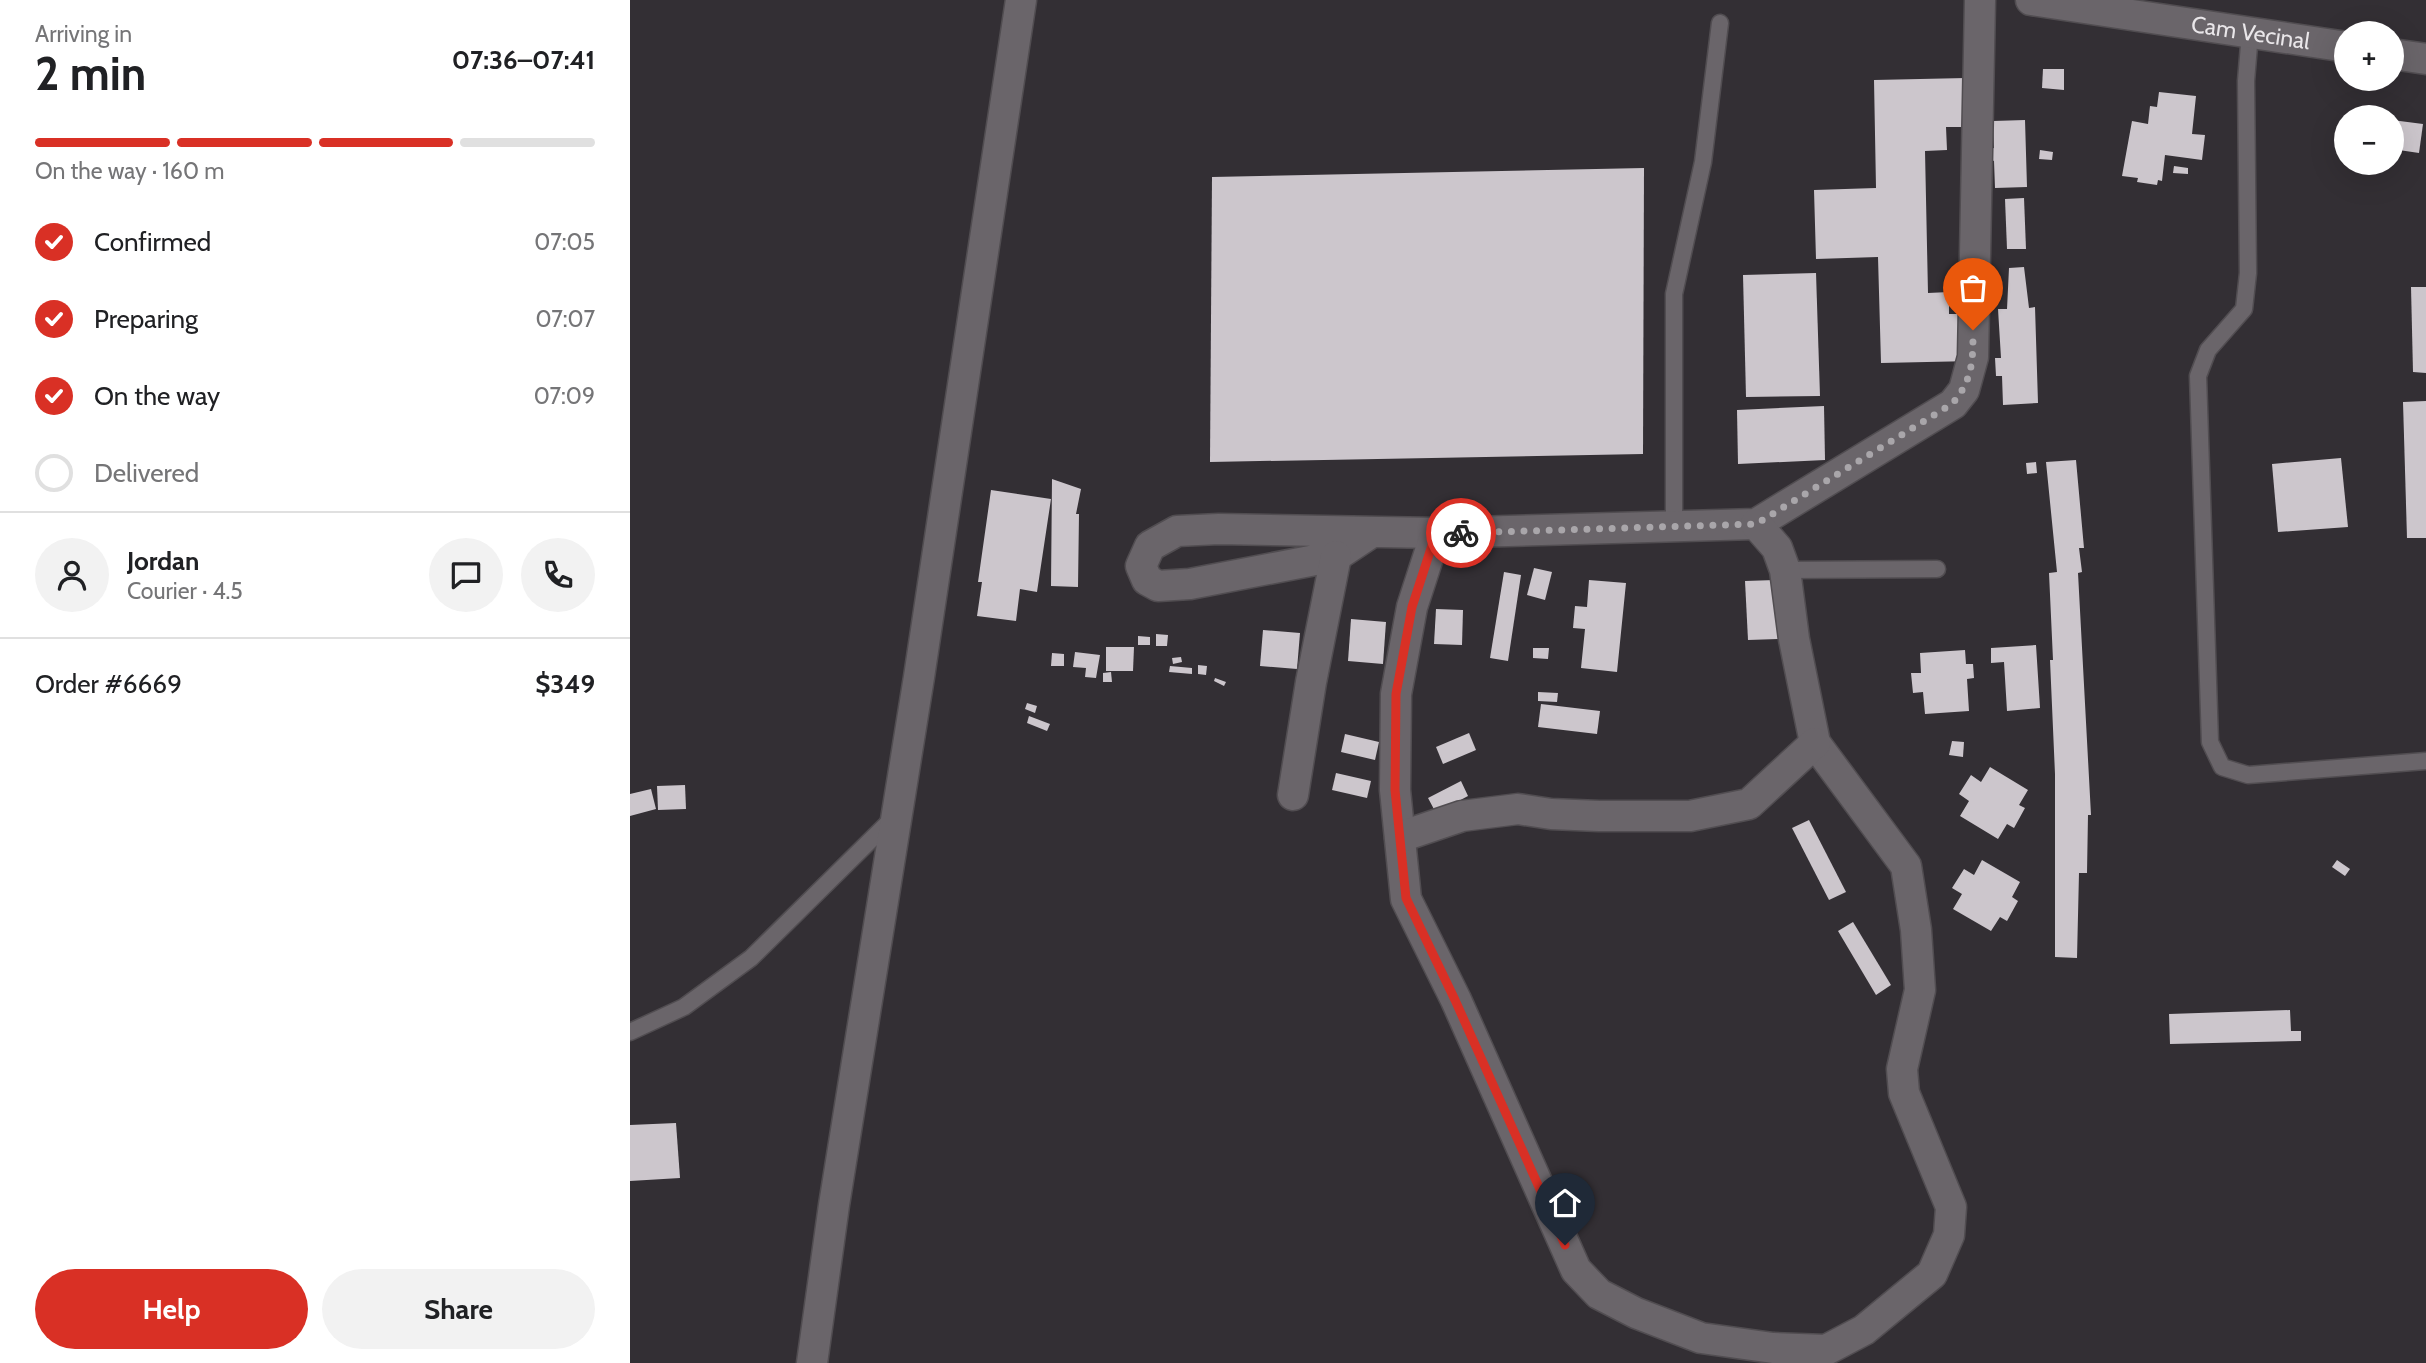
<!DOCTYPE html>
<html lang="en">
<head>
<meta charset="utf-8">
<style>
  body { margin:0; font-family:Cabin,sans-serif; background:#f2f2f2; color:#202124; height:100vh; display:flex; flex-direction:column; font-size:26px; white-space:nowrap }
  * { box-sizing:border-box; margin:0 }
  p { font-size:23px; color:#757577 }
  .icon { flex:none; width:38px; height:38px; fill:none; stroke:currentColor; stroke-width:2; stroke-linecap:round; stroke-linejoin:round }
  .map { position:relative; flex:1; overflow:hidden }
  .drawer { display:flex; flex-direction:column; background:#fff; width:630px }
  .drawer>* { flex:none }
  .fabs { position:absolute; left:1704px; top:21px; display:grid; gap:14px }
  .fabs a { display:grid; place-items:center; width:70px; height:70px; border-radius:50%; background:#fff; box-shadow:0 7px 28px #0002; font-size:35px }
  .pin { position:absolute; display:grid; place-items:center; width:60px; height:60px; color:#fff; margin:-72px -30px; border-radius:50% 50% 50% 0; rotate:-45deg; box-shadow:0 0 7px #0007 }
  .pin .icon { rotate:45deg }
  .courier { position:absolute; display:grid; place-items:center; width:70px; height:70px; margin:-35px; border:5px solid #d93025; border-radius:50%; background:#fff; color:#222; box-shadow:0 2px 9px #0007 }
  .headline em { font-style:normal; font-weight:700 }
  .headline div { display:flex; flex-direction:column-reverse }
  .headline { display:flex; align-items:center; justify-content:space-between; height:119px; padding:0 35px }
  h1 { font-size:46px; font-weight:700; line-height:52px }
  .bar { display:grid; grid-template-columns:repeat(4,1fr); gap:10px 7px; align-content:center; height:84px; padding:0 35px }
  .bar i { height:9px; border-radius:5px; background:#e0e0e0 }
  .bar .on { background:#d93025 }
  .bar p { grid-column:span 4 }
  .line { display:flex; align-items:center; gap:18px; padding:0 35px; border-top:2px solid #e0e0e0 }
  .line div { flex:1 }
  .round { display:grid; place-items:center; flex:none; width:74px; height:74px; border-radius:37px; background:#f2f2f2 }
  ol { padding:0 35px; list-style:none }
  li { display:flex; align-items:center; gap:21px; height:77px }
  li p { margin-inline-start:auto }
  li .icon { padding:7px; border-radius:50%; background:#d93025; color:#fff; stroke-width:4 }
  li:last-child { color:#757577 }
  li i { width:38px; height:38px; border:4px solid #e0e0e0; border-radius:50% }
  .action { display:flex; gap:14px; margin-top:auto; padding:14px 35px }
  .action a { flex:1; height:80px; border-radius:42px; background:#d93025; color:#fff; font-size:28px; font-weight:700; line-height:80px; text-align:center }
  .action a+a { background:#f2f2f2; color:#202124 }
  main { display:flex; flex:1; min-height:0 }
  .map>svg:first-child { display:block }
  .building { fill:#ccc6cc }
  .lines { fill:none; stroke-linecap:round; stroke-linejoin:round }
  .service-casing { stroke:#514d51; stroke-width:19 }
  .minor-casing { stroke:#514d51; stroke-width:33 }
  .service { stroke:#6a656a; stroke-width:16 }
  .minor { stroke:#6a656a; stroke-width:30 }
  .done { stroke:#a9a6aa; stroke-width:7; stroke-dasharray:0 12.6 }
  .route { stroke:#d93025; stroke-width:9 }
  .labels { text-anchor:middle; stroke-width:7; stroke-linejoin:round; paint-order:stroke }
  .street-label { font-size:23px; fill:#e9e6e9; stroke:#29252a }
</style>
</head>
<body>
<main>
<section class="drawer">
<div class="headline"><div><h1>2 min</h1><p>Arriving in</p></div><em>07:36–07:41</em></div>
<div class="bar"><i class="on"></i><i class="on"></i><i class="on"></i><i></i><p>On the way · 160 m</p></div>
<ol>
<li><svg class="icon" aria-label="check" viewBox="0 0 24 24"><path d="M5 12l5 5 9-10"/></svg>Confirmed<p>07:05</p></li>
<li><svg class="icon" aria-label="check" viewBox="0 0 24 24"><path d="M5 12l5 5 9-10"/></svg>Preparing<p>07:07</p></li>
<li><svg class="icon" aria-label="check" viewBox="0 0 24 24"><path d="M5 12l5 5 9-10"/></svg>On the way<p>07:09</p></li>
<li><i></i>Delivered</li>
</ol>
<div class="line" style="height:126px"><a class="round"><svg class="icon" aria-label="person" viewBox="0 0 24 24"><circle cx="12" cy="8" r="4"/><path d="M4 21q1-7 8-7t8 7"/></svg></a><div><b>Jordan</b><p>Courier · 4.5</p></div><a class="round"><svg class="icon" aria-label="chat" viewBox="0 0 24 24"><path d="M4 5h16v11H9l-5 4z"/></svg></a><a class="round"><svg class="icon" aria-label="phone" viewBox="0 0 24 24"><path d="M5 4h4l2 5-3 2q2 4 5 5l2-3 5 2v4C11 20 4 13 5 4z"/></svg></a></div>
<div class="line" style="height:91px"><div>Order #6669</div><b>$349</b></div>
<div class="action"><a>Help</a><a>Share</a></div>
</section>
<div class="map">
<svg width="1796" height="1363" viewBox="0 0 1796 1363">
  <rect width="100%" height="100%" fill="#332f34"/>
  <g class="building">
    <path d="M1413 69H1434V90L1412 88Z"/>
    <path d="M1336 78 1337 127H1316L1317 150 1295 151 1298 293 1319 292V314H1342L1343 361 1251 363 1248 257 1186 259 1184 190 1246 188 1244 80Z"/>
    <path d="M1529 92 1566 96 1562 134 1575 135 1572 160 1535 155 1532 181 1528 180 1527 185 1507 182 1508 178 1492 176 1502 121 1518 124 1520 106 1527 107Z"/>
    <path d="M1395 120 1397 187 1365 188 1364 161 1358 159 1359 149 1364 148 1363 121Z"/>
    <path d="M1762 120 1793 124 1789 153 1762 149Z"/>
    <path d="M1410 150 1423 152 1422 160 1409 159Z"/>
    <path d="M1544 166 1558 168V174L1543 173Z"/>
    <path d="M1014 168 1013 454 580 462 582 177Z"/>
    <path d="M1394 198 1396 249H1377L1375 199Z"/>
    <path d="M1394 267 1399 308 1405 307 1408 403 1373 405 1372 376H1366L1365 358H1371L1368 309H1377L1379 268Z"/>
    <path d="M1186 273 1190 396 1116 397 1113 275Z"/>
    <path d="M1781 287H1796V373L1783 372Z"/>
    <path d="M1796 401V538H1777L1773 402Z"/>
    <path d="M1194 406 1195 460 1108 464 1107 410Z"/>
    <path d="M1711 458 1718 527 1648 532 1642 464Z"/>
    <path d="M1446 460 1454 548H1449L1452 572 1448 573 1461 815H1458L1457 873H1449L1447 958 1425 957V774L1420 660H1423L1419 573 1427 572 1416 462Z"/>
    <path d="M1406 462 1407 473 1397 474 1396 463Z"/>
    <path d="M422 479 451 489 446 514H449L448 587 421 586Z"/>
    <path d="M361 490 421 499 407 592 390 589 386 621 347 616 352 582H348Z"/>
    <path d="M904 568 922 572 915 600 897 595Z"/>
    <path d="M874 572 891 575 878 661 860 658Z"/>
    <path d="M959 580 996 583 987 672 951 668 955 629 943 628 945 606 957 607Z"/>
    <path d="M1145 580 1148 639 1118 640 1115 581Z"/>
    <path d="M806 609 833 610 832 645 804 644Z"/>
    <path d="M721 619 756 622 753 664 718 661Z"/>
    <path d="M633 630 670 633 667 669 630 666Z"/>
    <path d="M526 634 538 635 537 646H526Z"/>
    <path d="M508 636 520 637V645H508Z"/>
    <path d="M1406 645 1410 708 1377 711 1374 662 1361 663V648Z"/>
    <path d="M476 647H504L503 671H476Z"/>
    <path d="M903 648H919L918 659 903 658Z"/>
    <path d="M1335 650 1336 664H1343L1344 678 1337 679 1339 711 1295 714 1293 692 1283 693 1281 673H1291L1290 653Z"/>
    <path d="M445 652 470 655 466 678 455 677 456 668 443 667Z"/>
    <path d="M422 653 434 654V666H421Z"/>
    <path d="M551 657 552 662 543 664 542 658Z"/>
    <path d="M568 665 577 666 576 675 568 674Z"/>
    <path d="M540 666 562 668V674L539 672Z"/>
    <path d="M481 672 482 682H473V673Z"/>
    <path d="M585 678 596 682 594 686 584 681Z"/>
    <path d="M908 692 928 693 927 702 908 701Z"/>
    <path d="M397 703 407 706 405 713 395 709Z"/>
    <path d="M911 704 970 711 967 734 908 727Z"/>
    <path d="M399 716 420 724 417 731 397 723Z"/>
    <path d="M839 733 846 750 813 764 806 747Z"/>
    <path d="M715 734 749 742 745 760 711 752Z"/>
    <path d="M1322 741 1334 742 1333 757 1319 755Z"/>
    <path d="M1360 767 1398 790 1389 805 1395 808 1384 828 1377 824 1368 839 1330 816 1339 801 1329 794 1341 775 1351 782Z"/>
    <path d="M706 773 741 781 737 798 702 790Z"/>
    <path d="M831 781 838 796 806 813 798 798Z"/>
    <path d="M55 785 56 809 28 810 27 786Z"/>
    <path d="M21 789 26 809 0 816V794Z"/>
    <path d="M1179 820 1216 892 1199 900 1162 828Z"/>
    <path d="M1352 860 1390 882 1382 897 1388 901 1377 921 1370 917 1361 931 1323 909 1332 894 1322 888 1334 869 1344 875Z"/>
    <path d="M1707 860 1720 869 1715 876 1702 867Z"/>
    <path d="M1223 922 1261 985 1246 995 1208 931Z"/>
    <path d="M1660 1010 1661 1031H1671V1041L1540 1044 1539 1014Z"/>
    <path d="M46 1123 50 1178 0 1181V1125Z"/>
  </g>
  <g class="lines">
    <g class="service-casing">
      <g id="service">
        <path d="M1620 33 1616 81 1618 273 1614 309 1578 350 1568 376 1580 742 1592 767 1618 775 1796 761"/>
        <path d="M1044 526V294L1073 162 1090 23"/>
        <path d="M1155 570 1307 569"/>
        <path d="M0 1032 54 1007 121 958 262 819"/>
      </g>
    </g>
    <g class="minor-casing">
      <g id="minor">
        <path id="s1" d="M1401 0 1717 47"/>
        <path d="M1762 54 1796 59"/>
        <path d="M742 532 706 556 560 584 528 586 517 580 511 566 520 546 547 531 589 529 806 533 1126 524 1323 404 1334 390 1343 357 1350 0"/>
        <path d="M806 533 782 607 766 694 765 790 776 899 826 1000 946 1270 969 1294 1006 1313 1071 1338 1143 1348 1196 1350 1234 1330 1302 1274 1319 1235 1321 1207 1274 1093 1272 1069 1290 990 1286 930 1276 866 1185 743 1164 639 1155 570 1147 548 1126 524"/>
        <path d="M663 795 681 682 706 556"/>
        <path d="M770 837 832 816 888 809 921 814 969 816H1060L1119 804 1185 743"/>
        <path d="M182 1363 204 1205 289 677 391 0"/>
      </g>
    </g>
    <use href="#service" class="service"/>
    <use href="#minor" class="minor"/>
  </g>
  <g class="lines">
    <path class="done" d="M831 533 1126 524 1322 404C1343 380 1343 360 1343 330"/>
    <path class="route" d="M831 533H806L782 607 766 694 765 790 776 898 825 1000 935 1245"/>
  </g>
  <g class="labels">
    <g class="street-label">
      <text dy="8" stroke="none"><textPath href="#s1" startOffset="222">Cam Vecinal</textPath></text>
    </g>
  </g>
</svg>
<div class="fabs">
<a>+</a>
<a>−</a>
</div>
<div class="pin" style="left:1343px;top:330px;background:#ea580c"><svg class="icon" aria-label="bag" viewBox="0 0 24 24"><path d="M5 8h14l-1 12H6zM9 8a3 3 0 0 1 6 0"/></svg></div>
<div class="pin" style="left:935px;top:1245px;background:#1f2937"><svg class="icon" aria-label="home" viewBox="0 0 24 24"><path d="M3 11l9-7 9 7M6 9v11h12V9"/></svg></div>
<div class="courier" style="left:831px;top:533px"><svg class="icon" aria-label="bike" viewBox="0 0 24 24"><circle cx="6" cy="16" r="4"/><circle cx="18" cy="16" r="4"/><path d="M6 16l4-8h5l3 8M10 8l3 8H6M13 5h3"/></svg></div>
</div>
</main>
</body>
</html>
